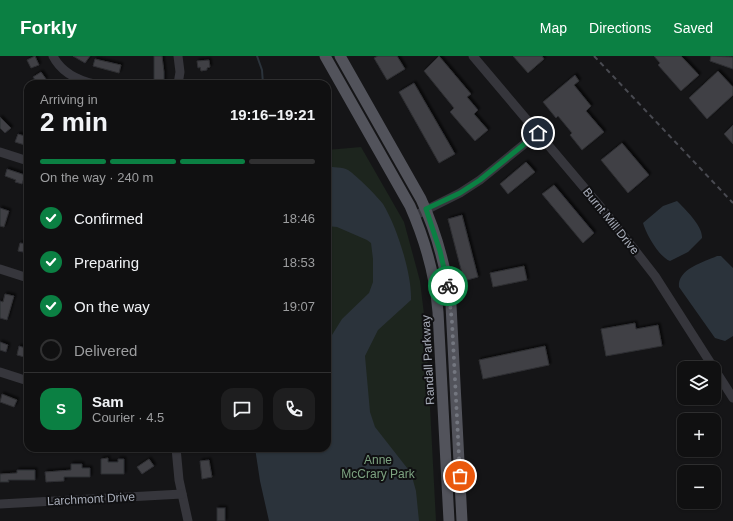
<!DOCTYPE html>
<html lang="en">
<head>
<meta charset="utf-8">
<style>
  body { margin:0; font-family:Helvetica,sans-serif; background:#1e1e1f; color:#f1f3f6; height:100vh; display:flex; flex-direction:column; font-size:15px; white-space:nowrap }
  * { box-sizing:border-box; margin:0 }
  p { font-size:13px; color:#9c9d9f }
  .icon { flex:none; width:22px; height:22px; fill:none; stroke:currentColor; stroke-width:2; stroke-linecap:round; stroke-linejoin:round }
  .map { position:relative; flex:1; overflow:hidden }
  .sheet { position:absolute; left:24px; top:24px; width:307px; height:372px; display:flex; flex-direction:column; background:#101011; border-radius:12px; box-shadow:0 1px 3px #0004,0 0 0 1px #303031 }
  .sheet>* { flex:none }
  .fabs { position:absolute; left:677px; top:305px; display:grid; gap:8px }
  .fabs a { display:grid; place-items:center; width:44px; height:44px; border-radius:8px; background:#101011; box-shadow:0 1px 3px #0004,0 0 0 1px #303031; font-size:20px }
  .pin { position:absolute; display:grid; place-items:center; width:34px; height:34px; color:#fff; margin:-17px; border:2px solid #fff; border-radius:50%; box-shadow:0 1px 4px #0007 }
  .courier { position:absolute; display:grid; place-items:center; width:40px; height:40px; margin:-20px; border:3px solid #0b8043; border-radius:50%; background:#fff; color:#222; box-shadow:0 1px 5px #0007 }
  .overview em { font-style:normal; font-weight:600 }
  .overview div { display:flex; flex-direction:column-reverse }
  .overview { display:flex; align-items:center; justify-content:space-between; height:68px; padding:0 16px }
  h1 { font-size:26px; font-weight:600; line-height:30px }
  .bar { display:grid; grid-template-columns:repeat(4,1fr); gap:6px 4px; align-content:center; height:48px; padding:0 16px }
  .bar i { height:5px; border-radius:3px; background:#303031 }
  .bar .selected { background:#0b8043 }
  .bar p { grid-column:span 4 }
  .line { display:flex; align-items:center; gap:10px; padding:0 16px; border-top:1px solid #303031 }
  .line div { flex:1 }
  .round { display:grid; place-items:center; flex:none; width:42px; height:42px; border-radius:12px; background:#1e1e1f }
  ol { padding:0 16px; list-style:none }
  li { display:flex; align-items:center; gap:12px; height:44px }
  li p { margin-inline-start:auto }
  li .icon { padding:4px; border-radius:50%; background:#0b8043; color:#fff; stroke-width:4 }
  li:last-child { color:#9c9d9f }
  li i { width:22px; height:22px; border:2px solid #303031; border-radius:50% }
  header { display:flex; align-items:center; gap:24px; box-sizing:border-box; height:56px; padding:0 20px; background:#0b8043; color:#fff }
  header strong { font-size:19px }
  nav { display:flex; gap:22px; margin-inline-start:auto; font-size:14px }
  .map>svg:first-child { display:block }
  .green { fill:#1d251e }
  .water { fill:#2b333b }
  .lines { fill:none; stroke-linecap:round; stroke-linejoin:round }
  .stream { stroke:#2b333b; stroke-width:2 }
  .building { fill:#3f4044; stroke:#2f2f33; filter:url(#shadow) }
  .minor { stroke:#36363c; stroke-width:9 }
  .major { stroke:#52535b; stroke-width:11 }
  .rail { stroke:#494a51; stroke-width:2; stroke-dasharray:5 4; stroke-linecap:butt }
  .done { stroke:#73767f; stroke-width:4; stroke-dasharray:0 7.2 }
  .route { stroke:#0b8043; stroke-width:5 }
  .labels { text-anchor:middle; stroke-width:4; stroke-linejoin:round; paint-order:stroke }
  .street-label { font-size:12px; fill:#a6abb7; stroke:#101012 }
  .park-label { font-size:12px; fill:#7da381; stroke:#101012 }
</style>
</head>
<body>
<header>
<strong>Forkly</strong>
<nav><a>Map</a><a>Directions</a><a>Saved</a></nav>
</header>
<div class="map">
<svg width="733" height="465" viewBox="0 0 733 465">
  <defs>
    <filter id="shadow"><feDropShadow dx="2" dy="-2" stdDeviation="1" flood-color="#0009"/></filter>
  </defs>
  <rect width="100%" height="100%" fill="#151517"/>
  <path class="green" d="M361 91 404 166 420 225 426 275 436 465H271L327 392V94Z"/>
  <g class="water">
    <path d="M327 111C333 111 343 111 348 114 357 120 377 140 383 148 397 171 412 218 411 244L378 274 365 300 370 356 375 371 411 417 416 435 419 465H269L260 425 255 392H327V287L342 263 369 237 373 226V203L371 187 367 184 337 171 327 170Z"/>
    <path d="M677 145C685 153 703 170 702 182L688 196 670 205C659 201 646 178 643 167L663 150Z"/>
    <path d="M717 200H721L733 212V280L725 285 715 282 679 231C677 213 704 206 717 200Z"/>
  </g>
  <g class="lines">
    <path class="stream" d="M257 0 262 14 263 28"/>
  </g>
  <g class="building">
    <path d="M35 0 39 9 31 12 27 4Z"/>
    <path d="M73 0H90L85 7Z"/>
    <path d="M154 0H162L164 16V28L154 27Z"/>
    <path d="M378 0H397L405 13 387 24 374 2Z"/>
    <path d="M439 0 471 38 467 41 478 54 474 58 488 74 475 85 450 56 454 52 424 15Z"/>
    <path d="M513 0H542L544 3 528 17Z"/>
    <path d="M654 0H681L699 19 681 35 658 9 660 7Z"/>
    <path d="M711 0 733 1V13L710 5Z"/>
    <path d="M95 3 121 9 119 17 93 10Z"/>
    <path d="M209 4 210 11 207 12V14L201 15 200 11 198 12 197 5Z"/>
    <path d="M718 15 733 31V39L707 63 689 42Z"/>
    <path d="M41 16 46 23 38 28 33 21Z"/>
    <path d="M575 19 579 25 574 29 591 50 586 55 604 76 582 94 570 79 572 77 558 60 556 62 543 46Z"/>
    <path d="M414 27 455 98 439 107 399 36Z"/>
    <path d="M0 61 11 72 5 77 0 72Z"/>
    <path d="M733 69V88L724 78Z"/>
    <path d="M18 78 28 81V90L15 86Z"/>
    <path d="M622 87 649 119 628 137 601 104Z"/>
    <path d="M526 106 535 116 508 138 500 128Z"/>
    <path d="M7 113 25 119 22 128 15 126 16 124 5 120Z"/>
    <path d="M554 129 594 177 583 187 542 138Z"/>
    <path d="M0 152 9 155 4 171 0 170Z"/>
    <path d="M462 159 478 221 464 225 448 163Z"/>
    <path d="M20 187 28 188V197L18 195Z"/>
    <path d="M524 210 527 224 493 231 490 217Z"/>
    <path d="M5 238 14 240 7 264 0 262V245L3 246Z"/>
    <path d="M635 267 636 273 658 269 662 290 606 300 601 273Z"/>
    <path d="M0 286 8 289 6 296 0 294Z"/>
    <path d="M19 290 28 293V302L17 299Z"/>
    <path d="M545 290 549 309 483 323 479 304Z"/>
    <path d="M2 338 17 344 14 351 0 346Z"/>
    <path d="M108 402V406H118V403H124V418H101V403Z"/>
    <path d="M149 403 154 410 142 418 137 411Z"/>
    <path d="M209 404 212 421 202 423 200 405Z"/>
    <path d="M71 408H82V412H90V421H64V425L46 426 45 416 71 414Z"/>
    <path d="M17 414H35V424H8L9 426H0V418L17 417Z"/>
    <rect x="217" y="452" width="8" height="13"/>
  </g>
  <g class="lines">
    <g class="minor">
      <path d="M53 0C61 16 77 24 94 28"/>
      <path d="M178 0 180 16 178 28"/>
      <path d="M473 0 609 161 655 220 733 342"/>
      <path d="M0 96 28 105"/>
      <path d="M414 160 460 137 480 124 538 77"/>
      <path d="M0 213 28 222"/>
      <path d="M0 316 28 325"/>
      <path d="M176 392 179 424 188 465"/>
      <path d="M0 448 182 438"/>
    </g>
    <g class="major">
      <path d="M325 0 410 150C425 184 435 219 438 256L449 465"/>
      <path d="M340 0 421 143C437 177 446 212 451 249L462 465"/>
    </g>
    <path class="rail" d="M594 0 733 147"/>
  </g>
  <g class="lines">
    <path class="done" d="M448 230 452 266 460 420"/>
    <path class="route" d="M448 230 440 195 426 153 460 137 480 124 538 77"/>
  </g>
  <g class="labels">
    <g class="street-label">
      <text transform="translate(611 165) rotate(51)" y="4">Burnt Mill Drive</text>
      <text transform="translate(428 304) rotate(-93)" y="4">Randall Parkway</text>
      <text transform="translate(91 443) rotate(-3)" y="4">Larchmont Drive</text>
    </g>
    <g class="park-label">
      <text x="378" y="408">Anne<tspan x="378" dy="14">McCrary Park</tspan></text>
    </g>
  </g>
</svg>
<div class="fabs">
<a><svg class="icon" aria-label="layers" viewBox="0 0 24 24"><path d="M12 4l9 5-9 5-9-5zM3 14l9 5 9-5"/></svg></a>
<a>+</a>
<a>−</a>
</div>
<div class="pin" style="left:460px;top:420px;background:#ea580c"><svg class="icon" aria-label="bag" viewBox="0 0 24 24"><path d="M5 8h14l-1 12H6zM9 8a3 3 0 0 1 6 0"/></svg></div>
<div class="pin" style="left:538px;top:77px;background:#1f2937"><svg class="icon" aria-label="home" viewBox="0 0 24 24"><path d="M3 11l9-7 9 7M6 9v11h12V9"/></svg></div>
<div class="courier" style="left:448px;top:230px"><svg class="icon" aria-label="bike" viewBox="0 0 24 24"><circle cx="6" cy="16" r="4"/><circle cx="18" cy="16" r="4"/><path d="M6 16l4-8h5l3 8M10 8l3 8H6M13 5h3"/></svg></div>
<section class="sheet">
<div class="overview"><div><h1>2 min</h1><p>Arriving in</p></div><em>19:16–19:21</em></div>
<div class="bar"><i class="selected"></i><i class="selected"></i><i class="selected"></i><i></i><p>On the way · 240 m</p></div>
<ol>
<li><svg class="icon" aria-label="check" viewBox="0 0 24 24"><path d="M5 12l5 5 9-10"/></svg>Confirmed<p>18:46</p></li>
<li><svg class="icon" aria-label="check" viewBox="0 0 24 24"><path d="M5 12l5 5 9-10"/></svg>Preparing<p>18:53</p></li>
<li><svg class="icon" aria-label="check" viewBox="0 0 24 24"><path d="M5 12l5 5 9-10"/></svg>On the way<p>19:07</p></li>
<li><i></i>Delivered</li>
</ol>
<div class="line" style="height:72px"><b class="round" style="background:#0b8043;color:#fff">S</b><div><b>Sam</b><p>Courier · 4.5</p></div><a class="round"><svg class="icon" aria-label="chat" viewBox="0 0 24 24"><path d="M4 5h16v11H9l-5 4z"/></svg></a><a class="round"><svg class="icon" aria-label="phone" viewBox="0 0 24 24"><path d="M5 4h4l2 5-3 2q2 4 5 5l2-3 5 2v4C11 20 4 13 5 4z"/></svg></a></div>
</section>
</div>
</body>
</html>
